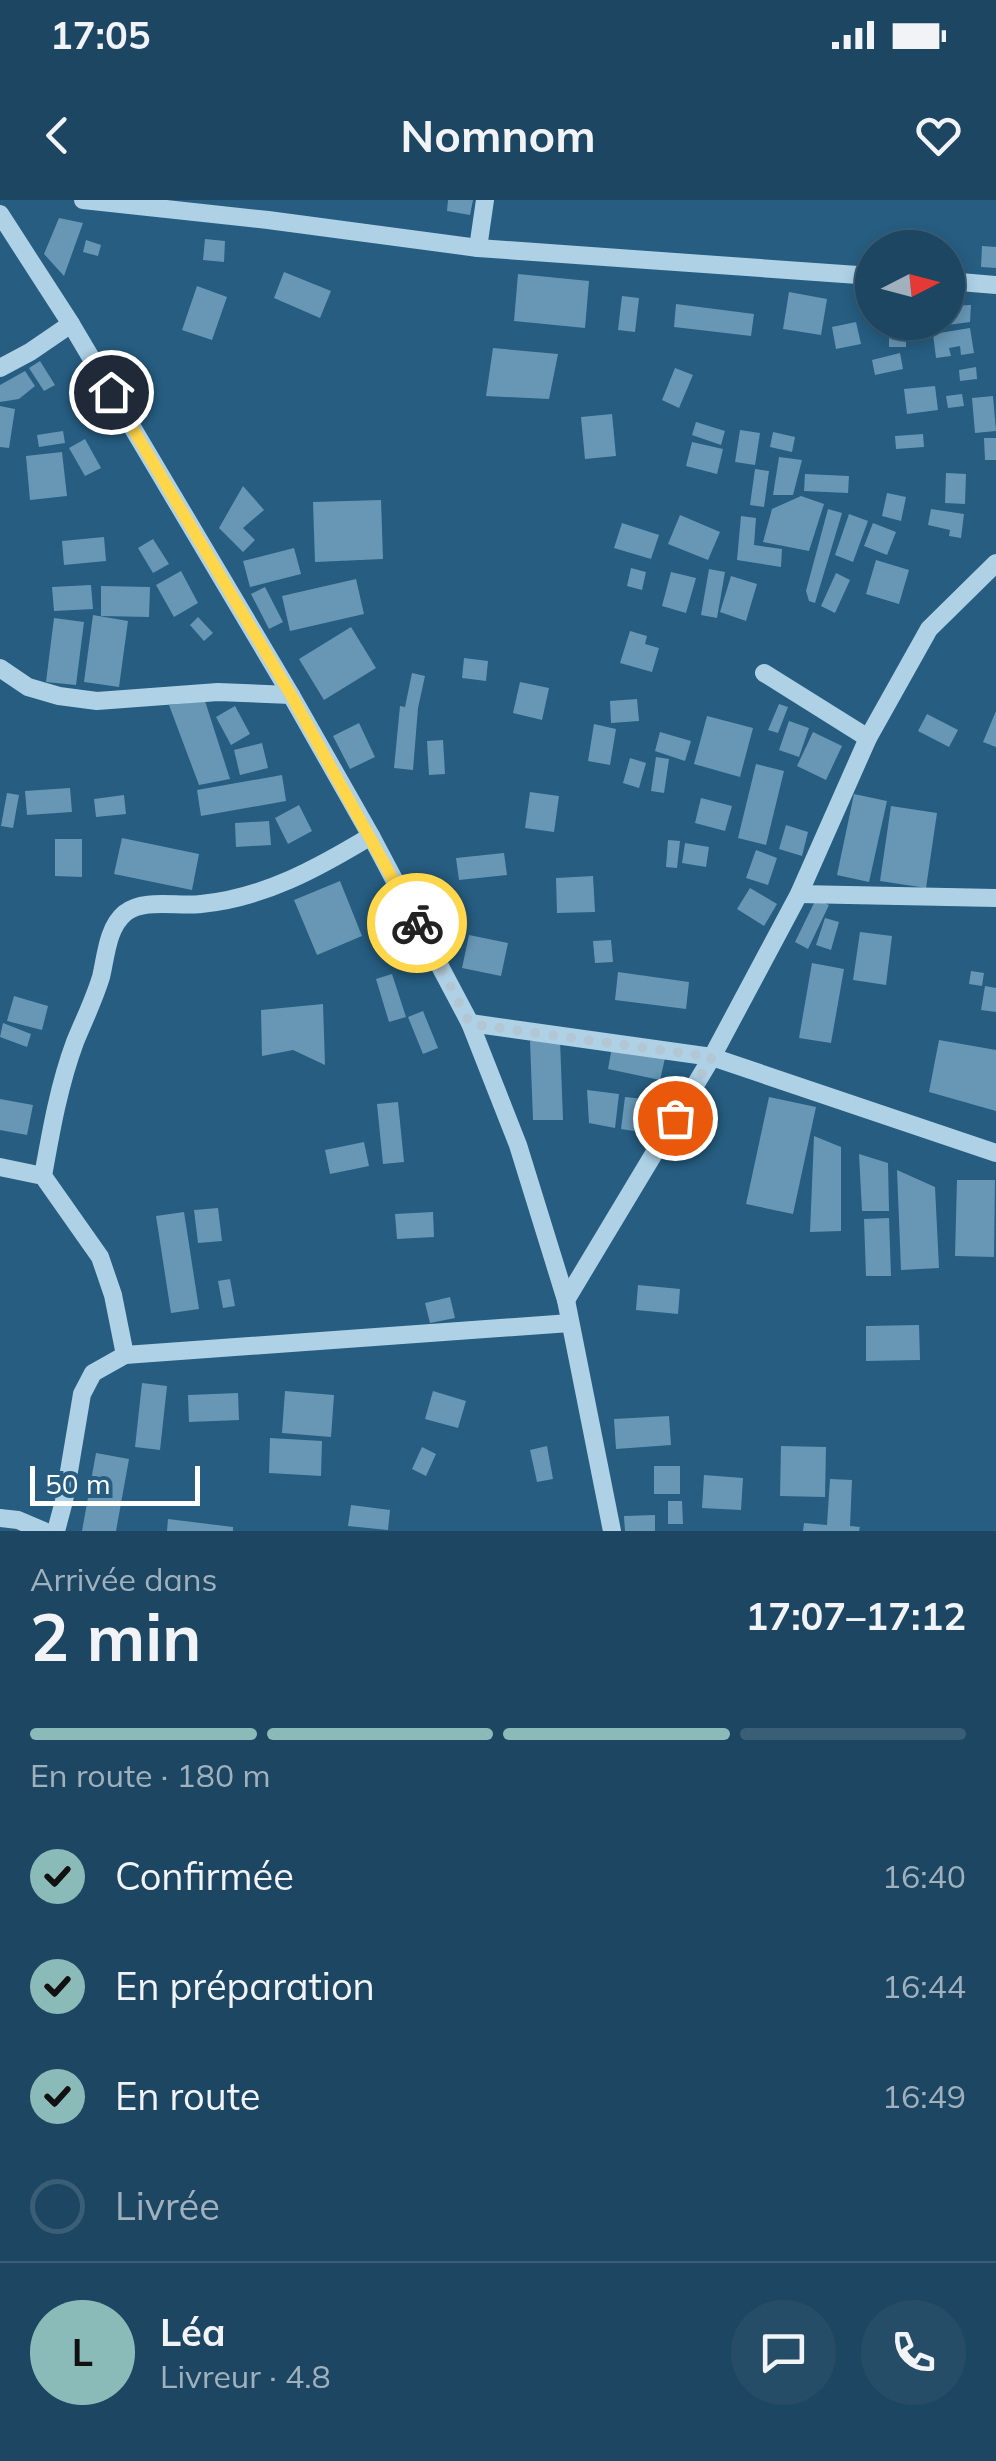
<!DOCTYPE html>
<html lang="fr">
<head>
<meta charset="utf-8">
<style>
  body { margin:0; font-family:Mulish,sans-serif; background:#254d67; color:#f1f3f6; height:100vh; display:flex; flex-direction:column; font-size:38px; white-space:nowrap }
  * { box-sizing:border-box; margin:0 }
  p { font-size:32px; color:#a0b1bd }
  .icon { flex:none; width:55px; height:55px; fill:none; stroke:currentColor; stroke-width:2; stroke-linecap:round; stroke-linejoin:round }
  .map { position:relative; height:1331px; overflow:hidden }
  .sheet { display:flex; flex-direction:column; background:#1c4661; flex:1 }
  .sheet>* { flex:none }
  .needle { width:65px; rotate:84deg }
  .fabs { position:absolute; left:855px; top:30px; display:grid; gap:20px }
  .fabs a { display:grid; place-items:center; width:110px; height:110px; border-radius:50%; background:#1c4661; box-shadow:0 5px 15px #0003,0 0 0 2px #3a5e76; font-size:50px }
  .scale { position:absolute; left:30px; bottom:25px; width:170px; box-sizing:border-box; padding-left:10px; border:5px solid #fff; border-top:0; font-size:28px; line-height:35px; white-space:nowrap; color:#fff; -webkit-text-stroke:8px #265d81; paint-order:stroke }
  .pin { position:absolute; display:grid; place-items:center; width:85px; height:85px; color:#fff; margin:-42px; border:5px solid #fff; border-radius:50%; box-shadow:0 2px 10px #0007 }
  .courier { position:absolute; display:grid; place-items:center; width:100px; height:100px; margin:-50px; border:8px solid #ffd54a; border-radius:50%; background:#fff; color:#222; box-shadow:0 2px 12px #0007 }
  .head em { font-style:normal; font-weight:700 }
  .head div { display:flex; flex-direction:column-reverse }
  .head { display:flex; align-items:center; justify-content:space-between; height:170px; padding:0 30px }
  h1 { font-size:65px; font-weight:700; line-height:75px }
  .bar { display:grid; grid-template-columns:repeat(4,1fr); gap:15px 10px; align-content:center; height:120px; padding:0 30px }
  .bar i { height:12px; border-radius:8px; background:#3a5e76 }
  .bar .active { background:#8bbbb9 }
  .bar p { grid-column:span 4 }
  .line { display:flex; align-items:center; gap:25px; padding:0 30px; border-top:2px solid #3a5e76 }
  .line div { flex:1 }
  .round { display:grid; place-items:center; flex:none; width:105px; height:105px; border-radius:52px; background:#254d67 }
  ol { padding:0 30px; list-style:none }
  li { display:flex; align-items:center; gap:30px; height:110px }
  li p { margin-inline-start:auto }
  li .icon { padding:10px; border-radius:50%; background:#8bbbb9; color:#111; stroke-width:4 }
  li:last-child { color:#a0b1bd }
  li i { width:55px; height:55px; border:5px solid #3a5e76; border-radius:50% }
  .status { display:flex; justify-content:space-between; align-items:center; height:70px; padding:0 50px; background:#1c4661; direction:ltr }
  .status svg { height:28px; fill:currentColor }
  header { display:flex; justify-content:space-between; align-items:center; height:130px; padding:0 30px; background:#1c4661; font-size:45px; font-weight:700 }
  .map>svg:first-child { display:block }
  .building { fill:#6797b5 }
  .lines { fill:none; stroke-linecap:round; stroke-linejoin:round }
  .minor { stroke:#aed1e6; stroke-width:18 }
  .done { stroke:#b3c6d3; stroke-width:10; stroke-dasharray:0 18 }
  .route { stroke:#ffd54a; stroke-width:12 }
</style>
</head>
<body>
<div class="status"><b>17:05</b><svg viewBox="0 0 49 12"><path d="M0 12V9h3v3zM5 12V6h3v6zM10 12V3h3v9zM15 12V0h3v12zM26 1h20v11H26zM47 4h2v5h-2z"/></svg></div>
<header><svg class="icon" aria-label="back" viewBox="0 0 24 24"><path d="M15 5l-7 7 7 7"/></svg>Nomnom<svg class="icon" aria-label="heart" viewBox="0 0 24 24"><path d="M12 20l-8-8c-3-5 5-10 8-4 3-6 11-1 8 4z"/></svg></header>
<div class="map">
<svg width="996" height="1331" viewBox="0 0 996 1331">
  <rect width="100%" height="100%" fill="#265d81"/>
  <g class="building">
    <path d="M448 0H473L470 15 447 11Z"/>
    <path d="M59 18 83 23 64 76 44 54Z"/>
    <path d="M205 39 225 41 224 62 203 60Z"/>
    <path d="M86 40 101 45 98 56 83 52Z"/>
    <path d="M982 46 996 47V68L981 67Z"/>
    <path d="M284 72 331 91 320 118 274 98Z"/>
    <path d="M518 74 589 81 585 128 514 121Z"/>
    <path d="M197 86 227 97 212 140 182 130Z"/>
    <path d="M789 92 827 99 821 135 783 129Z"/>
    <path d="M622 96 639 98 635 132 618 130Z"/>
    <path d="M676 104 754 114 751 136 674 127Z"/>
    <path d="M971 105 970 122 948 125V106Z"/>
    <path d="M856 122 861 144 836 149 832 127Z"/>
    <path d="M970 128 974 153 961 155 960 146 949 148 951 156 936 158 933 134Z"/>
    <rect x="889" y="133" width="17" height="14"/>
    <path d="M493 148 558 154 549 199 486 196Z"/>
    <path d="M900 153 903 169 875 175 872 160Z"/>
    <path d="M40 161 55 185 44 191 29 168Z"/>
    <path d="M976 167 977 179 960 181 959 170Z"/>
    <path d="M675 168 693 175 679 208 662 200Z"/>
    <path d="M25 171 35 186 19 199 0 202V185Z"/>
    <path d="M935 186 938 210 907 214 904 189Z"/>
    <path d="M962 194 964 206 948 208 946 196Z"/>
    <path d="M993 196 996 231 975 233 972 198Z"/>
    <path d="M0 206 15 209 9 248 0 247Z"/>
    <path d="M612 214 616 256 585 259 581 217Z"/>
    <path d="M696 222 725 231 721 245 692 235Z"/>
    <path d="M740 230 760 233 755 265 735 262Z"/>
    <path d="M63 231 65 243 39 247 37 235Z"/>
    <path d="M773 232 795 237 792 252 770 247Z"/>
    <path d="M923 234 924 247 896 249 895 236Z"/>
    <path d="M984 238H996V260H985Z"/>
    <path d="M85 239 101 268 85 276 69 248Z"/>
    <path d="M692 242 723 249 717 274 686 266Z"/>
    <path d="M62 252 67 296 30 300 26 256Z"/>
    <path d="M779 257 802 260 793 295H773Z"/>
    <path d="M755 269 769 271 764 307 750 305Z"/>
    <path d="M946 273 966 274 965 304 945 303Z"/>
    <path d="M805 274 849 276 848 293 804 291Z"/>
    <path d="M243 286 264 310 243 328 255 340 243 352 219 328Z"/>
    <path d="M887 293 906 297 901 321 882 316Z"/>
    <path d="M801 296 824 304 809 351 763 342 772 309Z"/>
    <path d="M381 300 383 359 315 362 313 302Z"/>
    <path d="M828 309 842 313 815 403 809 401 806 391Z"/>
    <path d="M931 309 964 314 961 338 949 336 950 330 928 325Z"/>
    <path d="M849 314 868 321 853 362 835 355Z"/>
    <path d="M680 315 720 332 708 360 668 344Z"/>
    <path d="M741 316 756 318 754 345 782 349 781 367 737 360Z"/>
    <path d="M622 323 659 335 651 359 614 348Z"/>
    <path d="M873 323 896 332 887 355 864 346Z"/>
    <path d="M104 337 106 361 64 365 62 341Z"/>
    <path d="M153 339 169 364 153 373 138 348Z"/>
    <path d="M294 348 301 374 250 387 243 361Z"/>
    <path d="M876 360 909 370 899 404 866 394Z"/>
    <path d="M631 368 646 372 642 390 627 386Z"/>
    <path d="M709 369 725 372 717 418 701 415Z"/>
    <path d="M181 371 198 403 174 417 156 385Z"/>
    <path d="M671 372 696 378 686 413 662 406Z"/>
    <path d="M836 373 850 380 835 413 821 406Z"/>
    <path d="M731 376 757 384 746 421 720 412Z"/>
    <path d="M356 379 364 414 290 431 282 396Z"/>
    <path d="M91 385 93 409 54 411 52 387Z"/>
    <path d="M101 386 150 387 149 417 101 416Z"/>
    <path d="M265 387 283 422 269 429 251 394Z"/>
    <path d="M93 415 128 421 119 487 84 482Z"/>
    <path d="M198 417 213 433 204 441 190 425Z"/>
    <path d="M54 418 84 422 76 485 46 482Z"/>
    <path d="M351 427 376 468 324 500 299 459Z"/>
    <path d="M630 431 647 436 645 444 659 448 652 472 620 463Z"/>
    <path d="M464 458 488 461 486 481 462 478Z"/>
    <path d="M412 473 425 476 418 508 413 570 394 568 400 506 405 507Z"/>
    <path d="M520 482 549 488 542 520 513 513Z"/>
    <path d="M637 499 639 521 611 523 610 501Z"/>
    <path d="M205 501 230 579 199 585 169 505Z"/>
    <path d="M779 504 788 507 778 533 768 530Z"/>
    <path d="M235 506 250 534 231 545 216 517Z"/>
    <path d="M996 511V547L983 542Z"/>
    <path d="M927 514 958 530 949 547 918 531Z"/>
    <path d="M707 516 753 528 740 577 694 564Z"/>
    <path d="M789 521 809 528 799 557 779 550Z"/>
    <path d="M359 523 375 557 350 569 333 536Z"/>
    <path d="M594 524 616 529 610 565 588 561Z"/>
    <path d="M660 532 691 541 685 561 655 551Z"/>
    <path d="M813 532 842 546 826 580 797 566Z"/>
    <path d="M443 540 445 574 429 575 427 541Z"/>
    <path d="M262 543 268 568 240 575 234 550Z"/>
    <path d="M656 557 669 559 664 593 651 591Z"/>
    <path d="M630 558 646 563 639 588 623 583Z"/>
    <path d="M756 564 784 571 766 645 738 638Z"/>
    <path d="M282 575 286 601 201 616 197 590Z"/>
    <path d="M70 588 72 612 27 615 25 591Z"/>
    <path d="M530 592 559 596 554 632 525 628Z"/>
    <path d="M7 593 19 595 13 628 1 626Z"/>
    <path d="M854 594 887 601 869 682 837 675Z"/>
    <path d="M124 595 126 614 96 617 94 599Z"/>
    <path d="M701 598 732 606 725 631 695 623Z"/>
    <path d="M299 605 312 631 288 644 275 618Z"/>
    <path d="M891 606 937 613 926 688 880 681Z"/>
    <path d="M269 621 271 645 236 647 235 623Z"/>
    <path d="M786 625 808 632 802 656 779 649Z"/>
    <path d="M122 638 199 654 192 690 114 674Z"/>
    <path d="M55 639H82V677L55 676Z"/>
    <path d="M668 640 680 641 677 668 666 667Z"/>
    <path d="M685 643 709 647 706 667 682 663Z"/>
    <path d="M756 650 777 658 768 685 746 678Z"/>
    <path d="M504 653 507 675 459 680 456 658Z"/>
    <path d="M593 676 595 712 557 713 556 678Z"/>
    <path d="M340 681 362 736 317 755 294 700Z"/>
    <path d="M750 688 777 704 764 726 737 709Z"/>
    <path d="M816 699 829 705 808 749 795 742Z"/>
    <path d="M825 718 839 722 831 750 816 745Z"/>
    <path d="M860 732 892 736 886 785 853 780Z"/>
    <path d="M469 735 508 743 501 776 462 768Z"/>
    <path d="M611 740 613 762 595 763 593 741Z"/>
    <path d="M812 763 844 769 831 843 799 838Z"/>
    <path d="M971 771 984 773 982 786 969 784Z"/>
    <path d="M618 772 689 782 686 809 615 800Z"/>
    <path d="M392 774 406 817 389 822 376 779Z"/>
    <path d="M985 786 996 788V812L981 810Z"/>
    <path d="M14 796 48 806 42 830 7 821Z"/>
    <path d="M323 804 325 865 293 850 262 856 261 810Z"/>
    <path d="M423 811 438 848 423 854 408 817Z"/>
    <path d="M3 823 31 834 27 847 0 837Z"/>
    <path d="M560 840 563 920H533L530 841Z"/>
    <path d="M939 840 996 850V911L929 892Z"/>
    <path d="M612 847 665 858 660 880 608 869Z"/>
    <path d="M587 890 619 894 615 928 589 923Z"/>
    <path d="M625 897 644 899 640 932 621 929Z"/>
    <path d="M769 897 816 907 793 1014 746 1004Z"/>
    <path d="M0 899 33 905 27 935 0 930Z"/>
    <path d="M398 902 404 962 383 964 377 904Z"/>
    <path d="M814 936 841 947V1031L810 1032Z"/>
    <path d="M364 942 369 966 330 974 325 950Z"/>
    <path d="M859 954 888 963 889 1011H862Z"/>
    <path d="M897 970 935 987 939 1068 901 1070Z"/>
    <path d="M957 980H995L994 1057 955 1056Z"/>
    <path d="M218 1008 222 1041 198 1043 194 1010Z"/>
    <path d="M184 1012 199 1109 171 1113 156 1016Z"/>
    <path d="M433 1012 434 1037 397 1039 395 1014Z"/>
    <path d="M889 1018 891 1076H866L864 1019Z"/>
    <path d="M230 1079 235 1106 223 1108 218 1081Z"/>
    <path d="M638 1085 680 1089 678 1114 636 1110Z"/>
    <path d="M450 1097 455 1118 430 1123 425 1103Z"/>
    <path d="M919 1125 920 1160 866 1161V1126Z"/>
    <path d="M142 1183 167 1186 160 1250 135 1247Z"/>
    <path d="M285 1191 334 1195 331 1237 282 1233Z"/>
    <path d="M433 1191 466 1201 458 1228 425 1219Z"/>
    <path d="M238 1193 239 1220 189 1222 188 1195Z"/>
    <path d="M669 1216 671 1245 616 1249 614 1219Z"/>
    <path d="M270 1238 322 1241 321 1276 269 1273Z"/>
    <path d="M547 1246 553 1279 537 1282 530 1250Z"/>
    <path d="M781 1246 826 1247 825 1297 780 1296Z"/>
    <path d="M422 1247 436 1254 426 1276 412 1269Z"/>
    <path d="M96 1253 129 1259 116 1331H82Z"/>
    <rect x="654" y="1266" width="26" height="28"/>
    <path d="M704 1275 743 1278 741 1310 702 1308Z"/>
    <path d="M830 1279 852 1280 850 1326 860 1327 859 1331H803L804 1323 827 1325Z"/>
    <path d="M668 1301H682L683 1324H668Z"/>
    <path d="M351 1305 390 1310 388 1330 348 1326Z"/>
    <path d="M655 1315V1331H625L624 1316Z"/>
    <path d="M168 1319 233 1327V1331H167Z"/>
  </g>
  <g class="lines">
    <g class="minor">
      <path d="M83 0 268 20 478 48 872 76"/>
      <path d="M0 14 71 124 291 495 371 636 470 823 518 945 566 1100 612 1331"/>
      <path d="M478 48 485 0"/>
      <path d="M948 81 996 85"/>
      <path d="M0 168 30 152 71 124"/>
      <path d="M0 468 28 487 59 496 97 501 218 492 291 495"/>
      <path d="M764 473 868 538"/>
      <path d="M799 694 996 698"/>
      <path d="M470 823 712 857 996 953"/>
      <path d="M0 967 43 976 100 1057 113 1095 125 1155 93 1173 82 1194 64 1301 56 1331"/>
      <path d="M43 976C51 931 59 885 75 842 84 820 94 800 101 777 106 757 107 728 125 713 144 698 178 707 201 704 264 698 318 668 371 636"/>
      <path d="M566 1100 712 857 799 694 868 538 929 429 996 363"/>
      <path d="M125 1155 570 1123"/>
      <path d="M0 1318 18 1320 44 1331"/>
    </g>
  </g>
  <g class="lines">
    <path class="done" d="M417 723 470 824 712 857 675 918"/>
    <path class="route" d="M111 192 291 495 417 723"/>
  </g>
</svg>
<div class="fabs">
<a><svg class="needle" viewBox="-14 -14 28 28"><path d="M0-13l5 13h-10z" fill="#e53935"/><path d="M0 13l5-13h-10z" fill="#a0b1bd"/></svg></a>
</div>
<div class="scale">50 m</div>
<div class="pin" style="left:675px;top:918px;background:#ea580c"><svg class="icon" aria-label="bag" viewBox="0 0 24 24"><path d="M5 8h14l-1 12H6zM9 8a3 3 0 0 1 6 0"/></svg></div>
<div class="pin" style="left:111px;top:192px;background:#1f2937"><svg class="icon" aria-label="home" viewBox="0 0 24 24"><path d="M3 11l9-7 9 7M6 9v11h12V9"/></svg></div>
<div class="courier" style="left:417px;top:723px"><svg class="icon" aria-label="bike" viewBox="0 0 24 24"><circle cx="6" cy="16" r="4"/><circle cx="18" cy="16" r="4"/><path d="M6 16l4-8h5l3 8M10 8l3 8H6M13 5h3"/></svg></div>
</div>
<section class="sheet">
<div class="head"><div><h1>2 min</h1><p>Arrivée dans</p></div><em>17:07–17:12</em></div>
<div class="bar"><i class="active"></i><i class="active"></i><i class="active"></i><i></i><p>En route · 180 m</p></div>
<ol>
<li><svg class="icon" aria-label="check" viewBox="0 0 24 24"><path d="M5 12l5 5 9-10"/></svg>Confirmée<p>16:40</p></li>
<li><svg class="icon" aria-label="check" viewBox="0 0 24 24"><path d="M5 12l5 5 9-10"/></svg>En préparation<p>16:44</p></li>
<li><svg class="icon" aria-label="check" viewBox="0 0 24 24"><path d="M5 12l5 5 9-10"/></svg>En route<p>16:49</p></li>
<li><i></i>Livrée</li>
</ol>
<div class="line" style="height:180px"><b class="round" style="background:#8bbbb9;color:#111">L</b><div><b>Léa</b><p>Livreur · 4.8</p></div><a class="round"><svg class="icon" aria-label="chat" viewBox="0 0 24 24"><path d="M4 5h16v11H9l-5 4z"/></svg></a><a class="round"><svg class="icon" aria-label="phone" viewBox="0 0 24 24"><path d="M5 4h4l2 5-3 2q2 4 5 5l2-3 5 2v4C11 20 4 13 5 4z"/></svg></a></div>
</section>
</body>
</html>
